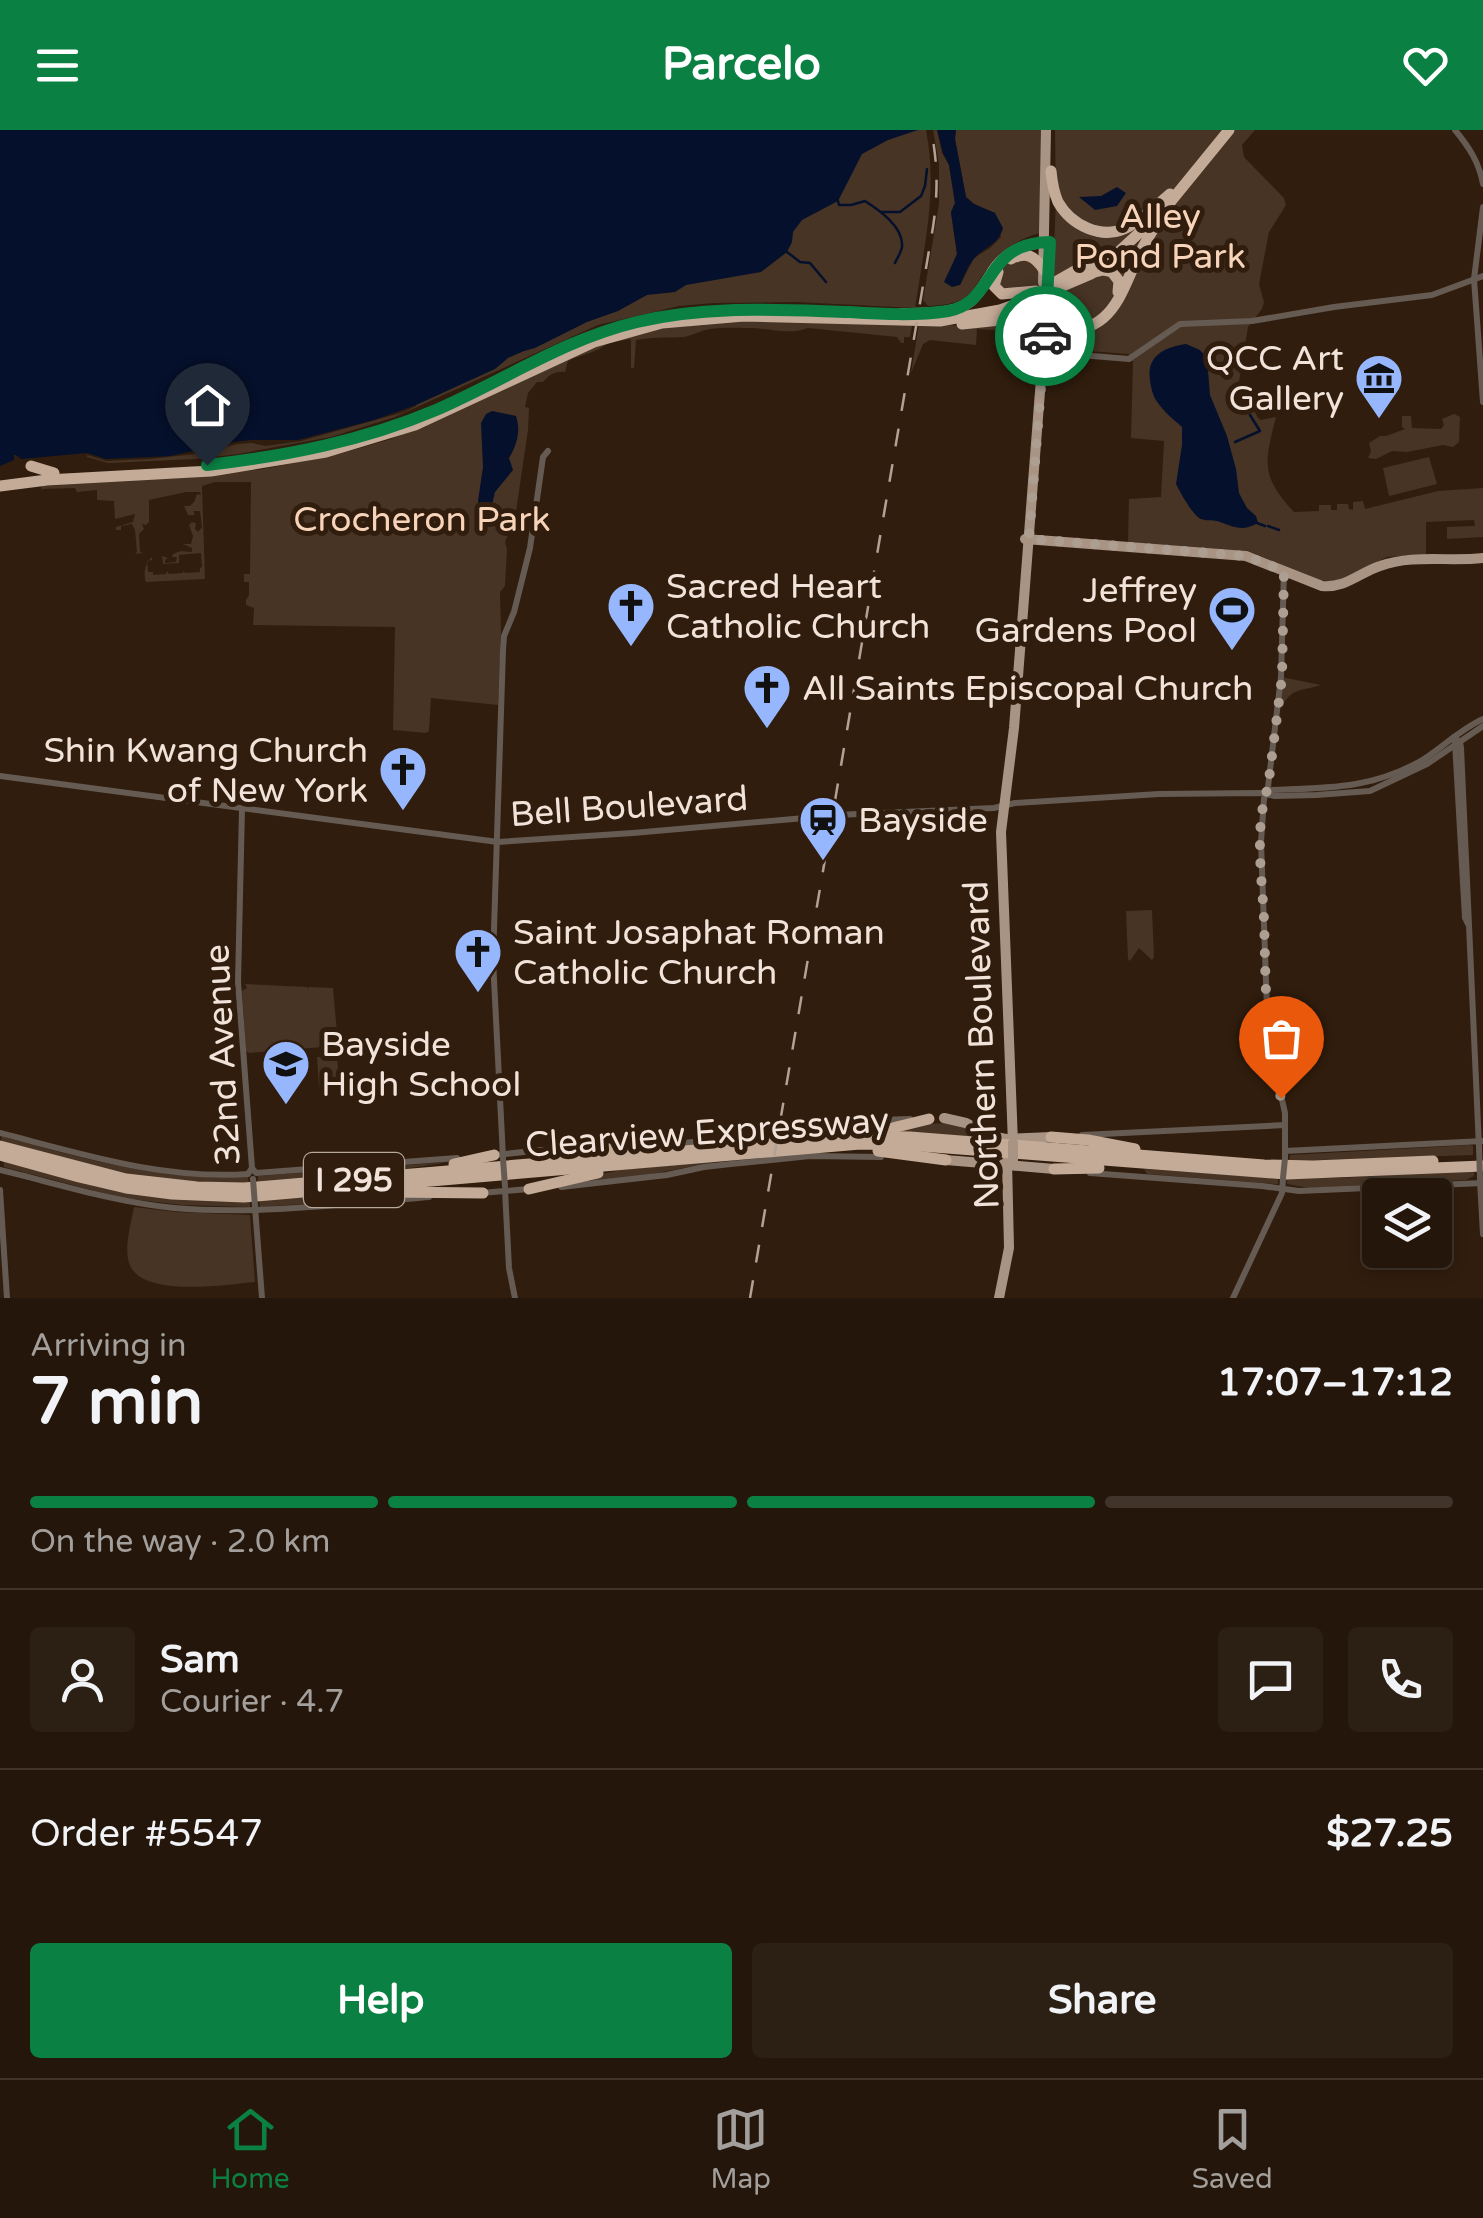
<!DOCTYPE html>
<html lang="en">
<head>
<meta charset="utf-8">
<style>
  body { margin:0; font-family:"Varela Round",sans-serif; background:#2c1f13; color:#f1f3f6; height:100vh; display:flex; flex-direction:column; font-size:38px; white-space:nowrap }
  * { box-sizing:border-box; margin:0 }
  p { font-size:32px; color:#a39f9c }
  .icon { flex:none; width:55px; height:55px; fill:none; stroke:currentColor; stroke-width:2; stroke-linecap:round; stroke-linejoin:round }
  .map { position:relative; height:1168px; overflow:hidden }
  .sheet { display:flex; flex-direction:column; background:#24160a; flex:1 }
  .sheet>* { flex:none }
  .tools { position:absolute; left:1362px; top:1048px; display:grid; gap:20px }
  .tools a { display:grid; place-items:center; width:90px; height:90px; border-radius:10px; background:#24160a; box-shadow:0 5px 15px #0003,0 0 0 2px #41352b; font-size:50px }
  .pin { position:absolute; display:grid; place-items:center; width:85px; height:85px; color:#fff; margin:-102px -42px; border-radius:50% 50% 50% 0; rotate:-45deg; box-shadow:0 0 10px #0007 }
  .pin .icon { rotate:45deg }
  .courier { position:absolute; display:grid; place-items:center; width:100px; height:100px; margin:-50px; border:8px solid #0b8043; border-radius:50%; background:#fff; color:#222; box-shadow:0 2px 12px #0007 }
  .summary em { font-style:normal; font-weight:800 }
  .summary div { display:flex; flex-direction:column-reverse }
  .summary { display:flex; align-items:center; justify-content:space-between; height:170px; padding:0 30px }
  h1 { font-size:65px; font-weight:800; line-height:75px }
  .bar { display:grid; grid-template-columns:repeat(4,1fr); gap:15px 10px; align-content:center; height:120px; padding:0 30px }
  .bar i { height:12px; border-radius:8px; background:#41352b }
  .bar .current { background:#0b8043 }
  .bar p { grid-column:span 4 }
  .line { display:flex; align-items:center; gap:25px; padding:0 30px; border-top:2px solid #41352b }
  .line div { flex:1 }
  .round { display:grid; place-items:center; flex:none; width:105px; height:105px; border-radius:10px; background:#2c1f13 }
  .action { display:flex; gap:20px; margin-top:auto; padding:20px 30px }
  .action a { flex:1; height:115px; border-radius:10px; background:#0b8043; color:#fff; font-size:40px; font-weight:800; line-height:115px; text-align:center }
  .action a+a { background:#2c1f13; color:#f1f3f6 }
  header { display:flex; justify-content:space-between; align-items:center; height:130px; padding:0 30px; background:#0b8043; color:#fff; font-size:45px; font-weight:800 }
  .menu { display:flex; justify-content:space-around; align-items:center; height:140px; border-top:2px solid #41352b; background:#24160a; font-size:28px; color:#a39f9c }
  .menu a { display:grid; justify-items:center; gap:5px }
  .menu .current { color:#0b8043 }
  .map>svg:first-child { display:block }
  .green { fill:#473424 }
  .water { fill:#05102c }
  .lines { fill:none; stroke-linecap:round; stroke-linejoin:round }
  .stream { stroke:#05102c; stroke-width:2.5 }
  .minor { stroke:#655b53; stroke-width:6 }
  .major { stroke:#a99484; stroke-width:10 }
  .highway { stroke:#c4ab98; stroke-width:11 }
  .rail { stroke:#b2a296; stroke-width:2.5; stroke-dasharray:18 18; stroke-linecap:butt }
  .minor-bridge { stroke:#655b53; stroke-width:6 }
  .major-bridge { stroke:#a99484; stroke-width:10 }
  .done { stroke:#ad9e92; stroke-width:10; stroke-dasharray:0 18 }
  .route { stroke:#0b8043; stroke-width:12 }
  .labels { text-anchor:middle; stroke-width:10; stroke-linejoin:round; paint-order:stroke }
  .shield { fill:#301d0d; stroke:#b7a89c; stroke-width:2.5 }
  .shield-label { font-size:32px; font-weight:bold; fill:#f1e3d9 }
  .park-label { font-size:35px; fill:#f7d4b9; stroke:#301d0d }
  .poi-label { font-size:35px; fill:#f1e3d9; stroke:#301d0d; text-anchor:start }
  .street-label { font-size:35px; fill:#f1e3d9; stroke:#301d0d }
</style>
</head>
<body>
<header><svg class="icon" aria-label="menu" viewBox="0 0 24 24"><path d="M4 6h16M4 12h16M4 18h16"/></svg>Parcelo<svg class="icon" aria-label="heart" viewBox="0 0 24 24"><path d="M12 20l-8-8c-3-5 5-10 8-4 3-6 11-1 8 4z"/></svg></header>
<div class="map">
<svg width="1483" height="1168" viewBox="0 0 1483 1168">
  <rect width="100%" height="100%" fill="#301d0d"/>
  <g class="green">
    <path d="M886 0H926C938 60 924 118 915 178L796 172 714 173 679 176 598 195 395 287 331 307 238 324 196 329 108 333 87 327V325L106 331 150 329 195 324 237 314 252 313 266 316 301 311 404 282 416 276 423 249Z"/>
    <path d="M933 0H937L942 23 949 35 955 73 951 83 957 124 945 152 960 155 974 128 990 118 1001 107 995 83 974 74 966 67 955 9 956 0H1043L1040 103C1016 109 995 125 982 146 977 153 974 160 967 166 956 175 941 175 928 176L923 170 939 74V33Z"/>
    <path d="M1055 0H1255L1242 15 1244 27 1284 68 1286 75 1269 102 1259 154 1264 172 1262 179 1248 197 1239 252 1258 288 1261 290 1276 287C1264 334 1261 346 1294 382L1319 381V375H1331V380H1337V374H1348L1349 379 1353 380V372L1363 371 1365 379 1438 361 1483 358V407L1447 409V397L1475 396 1474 390 1426 392V424L1387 427 1335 452 1320 450 1248 421 1128 412 1129 369 1161 367 1164 311 1131 308 1133 232 1128 224 1050 218 1056 68Z"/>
    <path d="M1026 126 1039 142 1038 155 1027 160 1002 162 996 147C1004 134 1012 130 1026 126Z"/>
    <path d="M725 190 912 195 910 207H904V213H901L897 207 808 198C788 206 766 197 745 198 733 198 718 197 706 200 697 202 692 206 683 207 667 208 652 207 636 210L634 238H631V209L608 213C599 222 580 225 568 231L565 242C555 241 549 245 543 252H537L528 263 525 277 529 278 528 300 515 388 505 412 507 419 505 456 500 462 501 502 498 575 431 568 429 601 426 603 393 600 395 497 253 495 254 478 246 475V470L249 465V452H244V444H250L251 352H215L202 356 205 449 146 452C143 444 145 433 152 427V430L147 431 148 442H153V445L166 444 167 441 169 444 183 443V441L185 443 200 442V438L202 437 201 423 179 425V433L163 434 162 426 168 428 165 430V433L176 432 177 427H172L173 424 181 421 192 422V418L183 414H191L193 406 189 395 192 392 196 393 195 399 198 402 202 397 200 381H193L195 385H188L184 376H190L194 372 197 364 201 365 200 362H186L149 370V392L146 395 142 394 144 399 139 404 140 422 143 423 135 424 137 422 135 400 132 394 121 396V400H116V397L133 392 135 384 115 389 114 371 97 370V360L77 362 75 358 42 359V363L41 356 62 355V352L186 348 263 339 339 324 391 309 571 223 646 200Z"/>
    <path d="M1024 190 1035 203 977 199 976 215 930 210 923 214 911 243 919 194 971 196Z"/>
    <path d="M1454 284 1460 287 1459 312 1453 317 1443 315 1407 322 1392 321 1376 329 1368 328 1371 321 1369 313 1380 306H1386L1405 299 1402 297V286H1411L1412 298 1441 299 1444 295 1442 289Z"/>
    <path d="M1429 327 1437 354 1389 366 1383 338Z"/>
    <path d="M1281 547 1321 555C1294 563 1292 557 1277 584Z"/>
    <path d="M1152 780 1154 827 1152 830 1139 818 1130 831 1128 829 1126 781Z"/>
    <path d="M245 854 307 857V859L309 857 333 858 338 914 336 916 249 923 246 921 242 861 247 858Z"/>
    <path d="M337 926 339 955 319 957 317 927Z"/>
    <path d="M947 993 960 994 998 1011 899 1002 923 994Z"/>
    <path d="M1 1006C83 1029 163 1051 248 1047L249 1053 211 1054 145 1048 2 1014Z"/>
    <path d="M1470 1015 1473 1016V1025L1289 1031 1290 1025Z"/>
    <path d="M3 1029 250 1069V1077L182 1075 122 1068 4 1037Z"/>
    <path d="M726 1030 630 1048 564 1052 621 1040Z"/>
    <path d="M450 1032 364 1045 258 1053V1046Z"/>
    <path d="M1144 1039 1278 1048V1054H1274L1147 1044Z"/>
    <path d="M1474 1040V1046L1466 1050 1309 1058 1287 1054V1048H1340Z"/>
    <path d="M370 1064H440L260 1077 259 1068H306Z"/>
    <path d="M134 1077 176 1082 250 1085 255 1152C224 1155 140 1168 129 1133 124 1116 131 1094 134 1077Z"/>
  </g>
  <g class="water">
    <path d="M0 0H918L888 10 862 24 838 71 802 90 793 102 792 112 787 122 761 142 686 155 675 162 647 165 618 181 587 192 535 218 524 221 508 228 495 239 416 275 374 290 298 310H250L226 313 171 326 106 329 87 323 21 329 16 325H14V330L0 336Z"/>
    <path d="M937 0H956L955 9 966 67 974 74 995 83 1003 98C998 116 983 117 973 130 967 137 964 147 960 155L952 157 944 152 957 124 951 82 955 73 949 35 943 23Z"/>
    <path d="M1117 57 1126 63 1117 76 1095 80 1079 67 1101 66Z"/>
    <path d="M1186 214 1200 220 1207 228 1210 265 1227 306 1236 339 1239 363 1247 378 1256 386 1258 393C1242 402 1234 397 1217 391 1212 390 1206 391 1201 389 1193 386 1180 362 1176 354L1182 315V297C1174 290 1164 282 1158 273 1153 267 1151 258 1150 250 1146 225 1166 217 1186 214Z"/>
    <path d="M492 281 516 286C521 300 517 315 509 328L513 340 495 362 490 383 486 384 481 381 478 371 483 337 481 293 486 284Z"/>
  </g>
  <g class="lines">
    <g class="stream">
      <path d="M838 71 839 75H851L865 71C879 80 904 97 902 117 901 123 897 128 895 133"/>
      <path d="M881 82H900L921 66 925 56 927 39"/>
      <path d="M787 122 800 132 810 133 826 152"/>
      <path d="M1235 312 1260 301 1250 285"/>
      <path d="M1257 393 1265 396"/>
      <path d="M1268 396 1279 400"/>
    </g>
    <g class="minor">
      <path d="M1455 0C1469 17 1479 32 1483 54"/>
      <path d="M1483 77 1474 149 1483 272"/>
      <path d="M1044 222 1129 229 1180 194 1252 191 1334 177 1432 165 1483 146"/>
      <path d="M1284 441 1281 547 1268 657 1264 669 1261 712 1268 907 1285 983V1028"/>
      <path d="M1454 607 1460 612 1461 618 1479 1017"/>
      <path d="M1455 612 1465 788 1468 794"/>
      <path d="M0 646 498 712 633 703 828 686"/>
      <path d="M1267 662 1271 660C1327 658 1374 659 1424 629 1444 616 1461 599 1483 589"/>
      <path d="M242 679 238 852 252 1038"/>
      <path d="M836 685 994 678 1015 673 1159 664 1260 663 1275 666 1316 665 1370 661 1427 634 1483 596"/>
      <path d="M0 1003C82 1024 163 1050 248 1044L252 1038 256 1043 457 1028"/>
      <path d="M1082 1005 1285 995"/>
      <path d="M619 1014 683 1013 852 997 877 990 910 989"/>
      <path d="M1285 1021 1483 1011"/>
      <path d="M495 1025 552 1019"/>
      <path d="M503 1027 493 830 503 520 504 506 514 482 530 418 543 327 548 321"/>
      <path d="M0 1040C58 1054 114 1072 174 1078 259 1085 344 1074 429 1067"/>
      <path d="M1090 1043 1262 1056 1299 1061 1483 1053"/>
      <path d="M1480 1051 1483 1104"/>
      <path d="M561 1057 667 1045 704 1037 731 1034 810 1026 881 1027"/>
      <path d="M0 1060 7 1168"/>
      <path d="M505 1060 509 1138 515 1168"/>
      <path d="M481 1063 529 1059"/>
      <path d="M255 1077 262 1168"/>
      <path d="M1233 1168 1282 1063 1283 1048"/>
    </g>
    <g class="major">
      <path d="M1043 153 1046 0"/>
      <path d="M1025 409 1246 426 1322 456C1346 458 1359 443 1380 436 1413 424 1449 432 1483 428"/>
      <path d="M944 988 966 993 991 1006 1006 1009 1051 1007"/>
      <path d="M1013 1013 1001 702 1014 598 1047 171"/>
      <path d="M946 1030 1054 1039"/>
      <path d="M999 1168 1009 1118 1007 1031"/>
    </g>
    <g class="highway">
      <path d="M1051 41C1052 52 1054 63 1058 72 1071 95 1101 110 1126 98 1142 90 1156 76 1170 64"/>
      <path d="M1011 129C1026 121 1035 126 1044 140"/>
      <path d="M998 142 994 156 1002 164 1036 161"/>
      <path d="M1095 142 1103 140 1112 142 1119 151 1118 162"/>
      <path d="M1057 151 1101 126"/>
      <path d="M1047 176 1059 191 1079 196"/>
      <path d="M901 184C923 182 953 186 971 171 979 164 984 154 990 145 1003 123 1024 113 1049 112"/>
      <path d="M962 194 1020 188 1029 190 1040 202C1130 209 1116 150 1157 94"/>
      <path d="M31 336 54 343"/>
      <path d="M0 356 47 350 211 341 326 322 415 295 594 212 662 193 744 186 940 191 1000 180 1037 167 1091 144 1114 126 1163 81 1229 0"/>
      <path d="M880 1001 929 989"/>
      <path d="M1051 1007 1088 1010 1135 1019"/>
      <path d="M0 1016 126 1049 197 1057 244 1058 863 1006 910 1007 1264 1035 1313 1036 1433 1031"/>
      <path d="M552 1019H623"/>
      <path d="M878 1021 946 1030"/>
      <path d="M0 1025 79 1047 126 1058 172 1064 244 1067 860 1014 908 1015 1286 1044 1483 1036"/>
      <path d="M454 1034 494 1025"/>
      <path d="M1054 1039 1099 1038"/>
      <path d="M529 1059 598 1043"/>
      <path d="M391 1062 483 1063"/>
    </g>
    <path class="rail" d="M750 1168 933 97C938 64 938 33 931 0"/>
    <g class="minor-bridge">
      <path d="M828 686 836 685"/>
      <path d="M1479 1017 1480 1049"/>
      <path d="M503 1029 505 1056"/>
      <path d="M1283 1048 1285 1028"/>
      <path d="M253 1049 255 1076"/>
    </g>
    <g class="major-bridge">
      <path d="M1048 166V150"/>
      <path d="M1013 1013V1031"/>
    </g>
  </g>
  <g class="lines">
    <path class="done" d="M1045 206 1029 409 1246 426 1284 441 1282 547 1268 657C1254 697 1262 747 1264 789 1266 850 1264 909 1281 968"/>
    <path class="route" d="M207 335C286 326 363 311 436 280 503 251 565 209 637 192 707 175 779 180 849 182 882 184 916 186 948 181 997 172 982 113 1050 112L1045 206"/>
  </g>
  <defs>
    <g id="museum-pin" transform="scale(2.5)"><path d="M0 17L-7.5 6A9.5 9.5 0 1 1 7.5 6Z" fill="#96b6fd" stroke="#301d0d"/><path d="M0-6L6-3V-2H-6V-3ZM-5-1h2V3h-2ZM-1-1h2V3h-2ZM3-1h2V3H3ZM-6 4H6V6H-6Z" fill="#111"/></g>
    <g id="church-pin" transform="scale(2.5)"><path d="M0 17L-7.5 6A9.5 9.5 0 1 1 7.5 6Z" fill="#96b6fd" stroke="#301d0d"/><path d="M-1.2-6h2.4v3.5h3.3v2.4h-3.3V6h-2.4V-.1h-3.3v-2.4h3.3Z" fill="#111"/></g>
    <g id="stadium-pin" transform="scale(2.5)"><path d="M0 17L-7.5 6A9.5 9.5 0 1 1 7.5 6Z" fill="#96b6fd" stroke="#301d0d"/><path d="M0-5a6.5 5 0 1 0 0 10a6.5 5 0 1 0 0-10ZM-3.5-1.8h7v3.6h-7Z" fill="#111"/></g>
    <g id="station-pin" transform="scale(2.5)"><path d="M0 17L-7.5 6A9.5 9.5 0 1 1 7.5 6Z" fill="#96b6fd" stroke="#301d0d"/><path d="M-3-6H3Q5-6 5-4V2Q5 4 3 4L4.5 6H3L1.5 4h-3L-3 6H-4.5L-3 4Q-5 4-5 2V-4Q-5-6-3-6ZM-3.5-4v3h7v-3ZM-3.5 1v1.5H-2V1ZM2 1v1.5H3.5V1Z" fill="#111"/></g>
    <g id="school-pin" transform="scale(2.5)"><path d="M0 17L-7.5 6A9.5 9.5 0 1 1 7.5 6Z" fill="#96b6fd" stroke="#301d0d"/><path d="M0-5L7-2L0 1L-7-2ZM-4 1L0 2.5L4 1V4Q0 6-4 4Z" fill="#111"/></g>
  </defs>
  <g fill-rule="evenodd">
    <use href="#museum-pin" x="1379" y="248"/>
    <use href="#church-pin" x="631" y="476"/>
    <use href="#stadium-pin" x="1232" y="480"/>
    <use href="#church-pin" x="767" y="558"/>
    <use href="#church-pin" x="403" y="640"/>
    <use href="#station-pin" x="823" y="690"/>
    <use href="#church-pin" x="478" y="822"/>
    <use href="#school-pin" x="286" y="934"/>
  </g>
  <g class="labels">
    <rect class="shield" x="304" y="1023" width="100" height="54" rx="8"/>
    <g class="shield-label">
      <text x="354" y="1061">I 295</text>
    </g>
    <g class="park-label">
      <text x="1160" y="98">Alley<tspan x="1160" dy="40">Pond Park</tspan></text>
      <text x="422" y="401">Crocheron Park</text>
    </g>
    <g class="poi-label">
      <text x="1344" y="240" text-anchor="end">QCC Art<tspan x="1344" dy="40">Gallery</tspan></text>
      <text x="666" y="468">Sacred Heart<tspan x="666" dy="40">Catholic Church</tspan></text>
      <text x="1197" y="472" text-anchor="end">Jeffrey<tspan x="1197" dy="40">Gardens Pool</tspan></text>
      <text x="802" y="570">All Saints Episcopal Church</text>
      <text x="368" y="632" text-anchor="end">Shin Kwang Church<tspan x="368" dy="40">of New York</tspan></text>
      <text x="858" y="702">Bayside</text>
      <text x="513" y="814">Saint Josaphat Roman<tspan x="513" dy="40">Catholic Church</tspan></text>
      <text x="321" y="926">Bayside<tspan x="321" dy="40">High School</tspan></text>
    </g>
    <g class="street-label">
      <text transform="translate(629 676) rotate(-4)" y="12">Bell Boulevard</text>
      <text transform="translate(981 915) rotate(-92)" y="12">Northern Boulevard</text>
      <text transform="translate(222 925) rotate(-93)" y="12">32nd Avenue</text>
      <text transform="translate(707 1002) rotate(-4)" y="12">Clearview Expressway</text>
    </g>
  </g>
</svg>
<div class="tools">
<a><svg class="icon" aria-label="layers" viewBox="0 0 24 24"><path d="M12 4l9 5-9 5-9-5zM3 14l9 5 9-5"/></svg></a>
</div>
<div class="pin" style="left:1281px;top:968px;background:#ea580c"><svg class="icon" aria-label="bag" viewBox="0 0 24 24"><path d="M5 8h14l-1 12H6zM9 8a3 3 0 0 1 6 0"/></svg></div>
<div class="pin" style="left:207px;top:335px;background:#1f2937"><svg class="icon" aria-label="home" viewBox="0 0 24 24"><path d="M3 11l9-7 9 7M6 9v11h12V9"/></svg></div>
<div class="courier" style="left:1045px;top:206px"><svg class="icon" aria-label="car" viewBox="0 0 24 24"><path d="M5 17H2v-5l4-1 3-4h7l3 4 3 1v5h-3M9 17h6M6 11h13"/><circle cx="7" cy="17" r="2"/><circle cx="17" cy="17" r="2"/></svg></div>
</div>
<section class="sheet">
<div class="summary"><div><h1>7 min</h1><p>Arriving in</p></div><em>17:07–17:12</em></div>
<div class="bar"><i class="current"></i><i class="current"></i><i class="current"></i><i></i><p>On the way · 2.0 km</p></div>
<div class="line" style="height:180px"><a class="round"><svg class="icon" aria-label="person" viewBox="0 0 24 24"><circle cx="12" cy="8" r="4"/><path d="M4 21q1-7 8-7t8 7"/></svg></a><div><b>Sam</b><p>Courier · 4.7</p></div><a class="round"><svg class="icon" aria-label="chat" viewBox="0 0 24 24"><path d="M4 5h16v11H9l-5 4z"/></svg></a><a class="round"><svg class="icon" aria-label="phone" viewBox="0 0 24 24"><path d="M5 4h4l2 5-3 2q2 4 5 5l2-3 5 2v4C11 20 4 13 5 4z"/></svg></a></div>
<div class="line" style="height:130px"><div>Order #5547</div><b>$27.25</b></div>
<div class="action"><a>Help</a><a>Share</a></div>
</section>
<nav class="menu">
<a class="current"><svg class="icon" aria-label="home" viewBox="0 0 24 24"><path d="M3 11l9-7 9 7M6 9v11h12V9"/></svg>Home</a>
<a><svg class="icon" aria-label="map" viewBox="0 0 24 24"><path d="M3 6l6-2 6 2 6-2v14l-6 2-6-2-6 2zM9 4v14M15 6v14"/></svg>Map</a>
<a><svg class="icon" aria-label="saved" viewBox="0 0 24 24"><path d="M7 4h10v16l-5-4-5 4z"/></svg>Saved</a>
</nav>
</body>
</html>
